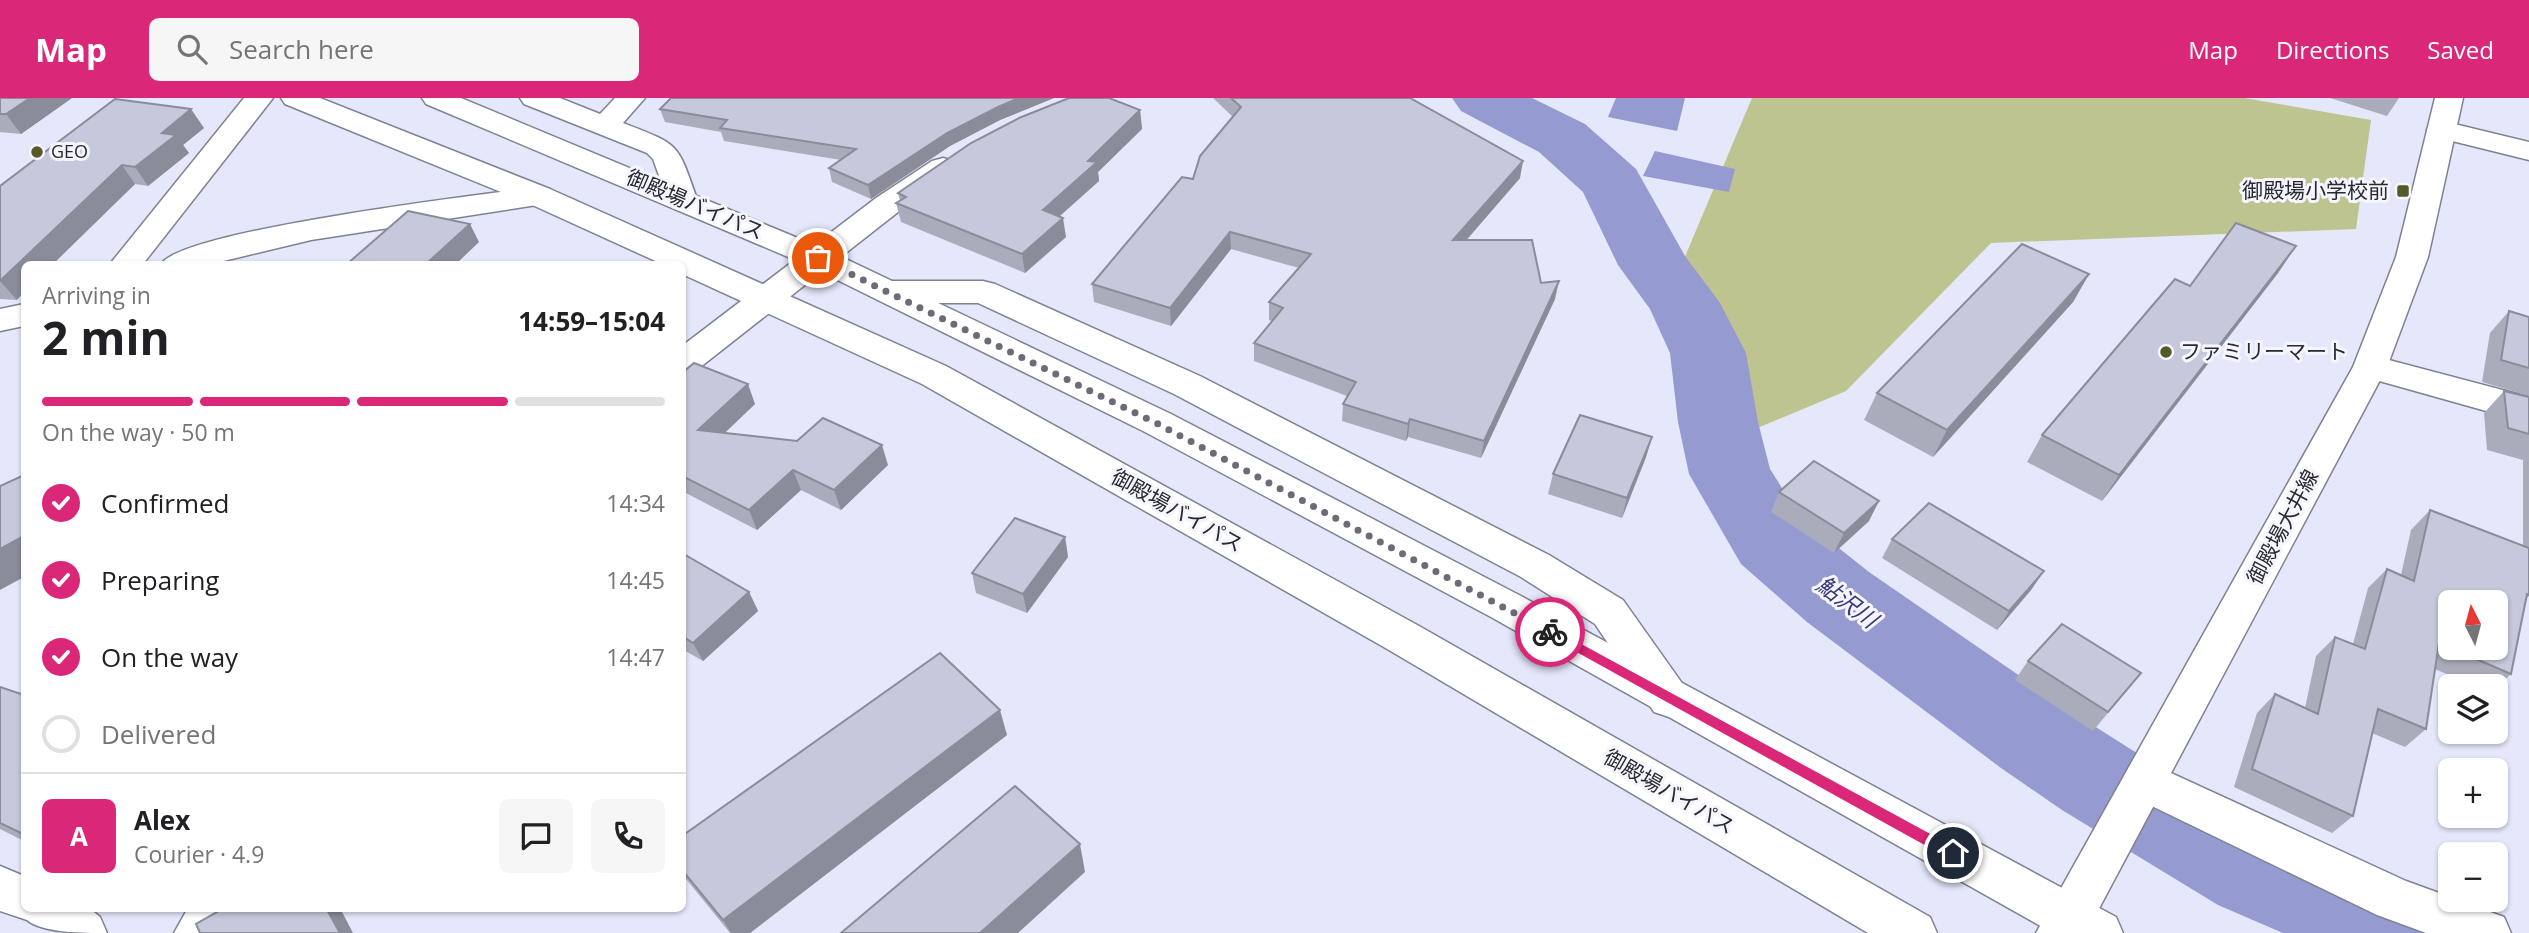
<!DOCTYPE html>
<html lang="en">
<head>
<meta charset="utf-8">
<style>
  body { margin:0; font-family:"Open Sans","Noto Sans JP",sans-serif; background:#f6f6f6; color:#202124; height:100vh; display:flex; flex-direction:column; font-size:26px; white-space:nowrap }
  * { box-sizing:border-box; margin:0 }
  p { font-size:23px; color:#757577 }
  .icon { flex:none; width:38px; height:38px; fill:none; stroke:currentColor; stroke-width:2; stroke-linecap:round; stroke-linejoin:round }
  .map { position:relative; flex:1; overflow:hidden }
  .side { position:absolute; left:21px; top:163px; width:665px; height:651px; display:flex; flex-direction:column; background:#fff; border-radius:10px; box-shadow:0 2px 5px #0004 }
  .side>* { flex:none }
  .needle { width:46px; rotate:354deg }
  .tools { position:absolute; left:2438px; top:492px; display:grid; gap:14px }
  .tools a { display:grid; place-items:center; width:70px; height:70px; border-radius:10px; background:#fff; box-shadow:0 2px 5px #0004; font-size:35px }
  .pin { position:absolute; display:grid; place-items:center; width:60px; height:60px; color:#fff; margin:-30px; border:4px solid #fff; border-radius:50%; box-shadow:0 2px 7px #0007 }
  .courier { position:absolute; display:grid; place-items:center; width:70px; height:70px; margin:-35px; border:5px solid #db2777; border-radius:50%; background:#fff; color:#222; box-shadow:0 2px 9px #0007 }
  .overview em { font-style:normal; font-weight:700 }
  .overview div { display:flex; flex-direction:column-reverse }
  .overview { display:flex; align-items:center; justify-content:space-between; height:119px; padding:0 21px }
  h1 { font-size:46px; font-weight:700; line-height:52px }
  .bar { display:grid; grid-template-columns:repeat(4,1fr); gap:10px 7px; align-content:center; height:84px; padding:0 21px }
  .bar i { height:9px; border-radius:5px; background:#e0e0e0 }
  .bar .current { background:#db2777 }
  .bar p { grid-column:span 4 }
  .line { display:flex; align-items:center; gap:18px; padding:0 21px; border-top:2px solid #e0e0e0 }
  .line div { flex:1 }
  .round { display:grid; place-items:center; flex:none; width:74px; height:74px; border-radius:10px; background:#f6f6f6 }
  ol { padding:0 21px; list-style:none }
  li { display:flex; align-items:center; gap:21px; height:77px }
  li p { margin-inline-start:auto }
  li .icon { padding:7px; border-radius:50%; background:#db2777; color:#fff; stroke-width:4 }
  li:last-child { color:#757577 }
  li i { width:38px; height:38px; border:4px solid #e0e0e0; border-radius:50% }
  header { display:flex; align-items:center; gap:42px; box-sizing:border-box; height:98px; padding:0 35px; background:#db2777; color:#fff }
  header strong { font-size:33px }
  nav { display:flex; gap:38px; margin-inline-start:auto; font-size:24px }
  .search { width:490px; height:63px; background:#f6f6f6; display:flex; align-items:center; gap:18px; box-sizing:border-box; padding:0 24px; border-radius:10px; color:#757577; font-size:26px }
  .map>svg:first-child { display:block }
  .green { fill:#bec490 }
  .water { fill:#959ad0 }
  .lines { fill:none; stroke-linecap:round; stroke-linejoin:round }
  .river { fill:#959ad0; fill-rule:evenodd }
  .minor-casing { stroke:#7f8193; stroke-width:3 }
  .major-casing { stroke:#7f8193; stroke-width:3 }
  .highway-casing { stroke:#7f8193; stroke-width:3 }
  .minor { fill:#fff; fill-rule:evenodd }
  .major { fill:#fff; fill-rule:evenodd }
  .highway { fill:#fff; fill-rule:evenodd }
  .wall { fill:#aaacbc }
  .shaded-wall { fill:#8b8c99 }
  .building { fill:#c6c8db; stroke:#8b8c99; stroke-width:2; fill-rule:evenodd }
  .route { fill:#db2777 }
  .done { stroke:#6b6c78; stroke-width:7; stroke-dasharray:0 12.6 }
  .poi-dot { fill:#565a28; stroke:#f5f6fd; stroke-width:2.5 }
  .labels { text-anchor:middle; stroke-width:6; stroke-linejoin:round; paint-order:stroke }
  .far-poi-label { font-size:18px; fill:#292931; stroke:#f5f6fd; text-anchor:start }
  .poi-label { font-size:21px; fill:#292931; stroke:#f5f6fd; text-anchor:end }
  .street-label { font-size:21px; fill:#292931; stroke:#f5f6fd }
  .water-label { font-size:23px; font-style:italic; fill:#3a397b; stroke:#f5f6fd }
</style>
</head>
<body>
<header>
<strong>Map</strong>
<div class="search"><svg class="icon" aria-label="search" viewBox="0 0 24 24"><circle cx="10" cy="10" r="6"/><path d="M15 15l6 6"/></svg>Search here</div>
<nav><a>Map</a><a>Directions</a><a>Saved</a></nav>
</header>
<div class="map">
<svg width="2529" height="835" viewBox="0 0 2529 835">
  <rect width="100%" height="100%" fill="#e5e7fb"/>
  <path class="green" d="M1752 0H2244L2371 22 2356 131 1991 145 1846 293 1743 336 1681 168Z"/>
  <g class="water">
    <path d="M1616 0H1685L1677 33 1608 19Z"/>
    <path d="M1655 53 1735 71 1729 94 1643 78Z"/>
  </g>
  <g class="lines">
    <path class="river" d="M1452 0H1532L1585 26 1636 71 1685 158 1720 205 1746 255 1758 324 1770 371 1801 420 1869 474 2069 612 2132 652 2290 741 2441 800 2457 835H2283L2218 807 2062 712 2001 670 1807 524 1741 466 1689 376 1678 324 1670 255 1650 211 1618 167 1583 94 1539 54 1461 13Z"/>
    <g class="minor-casing">
      <g id="minor">
        <path d="M244 0H273L143 166H110Z"/>
        <path d="M520 0H560L600 16 615 0H645L623 25C680 47 677 44 697 101L692 108 681 110 670 108 653 61 647 55 524 6Z"/>
        <path d="M2442 23 2529 44V62L2432 38 2427 32 2432 26Z"/>
        <path d="M943 60 954 63 958 69 954 75 898 114 694 274 682 278V248L876 100 932 63Z"/>
        <path d="M539 89 550 91 554 98 550 105 311 142 211 166H161C183 132 484 96 539 89Z"/>
        <path d="M891 183H983L995 186 1200 278 1549 457 1623 502 1684 588 1690 601 1684 614 1669 619 1654 614 1595 526 1521 479 1174 296 978 205H891L879 202 874 194 879 186Z"/>
        <path d="M24 206V228L0 233V211Z"/>
        <path d="M2370 257 2529 299V325L2358 277 2353 269 2358 261Z"/>
        <path d="M2145 663 2406 783 2450 799V802H2457L2504 819 2511 835H2426L2377 817 2129 697 2123 683 2129 669Z"/>
        <path d="M0 768 24 778V810H89L100 819 107 835C84 835 42 835 27 822L0 813Z"/>
        <path d="M188 810H241L227 835H174Z"/>
      </g>
    </g>
    <g class="major-casing">
      <path id="major" d="M2435 0H2463L2428 159 2387 269 2086 835H2036L2353 269 2396 159Z"/>
    </g>
    <g class="highway-casing">
      <g id="highway">
        <path d="M281 0H320L550 91 946 268 1419 528 1930 819 1937 835H1868L1389 552 922 286 682 176V166H662L528 105 285 6Z"/>
        <path d="M422 0H461L829 153 1171 316 1519 497 2116 819 2123 835H2053L1491 519 1145 334 807 167 426 6Z"/>
      </g>
    </g>
    <use href="#minor" class="minor"/>
    <use href="#major" class="major"/>
    <use href="#highway" class="highway"/>
  </g>
  <g class="wall">
    <path d="M0 0H72L21 36 0 34Z"/>
    <path d="M671 0H1054L1000 22 950 48 871 101 832 84 829 70 841 62 724 43 721 34 665 24 660 11Z"/>
    <path d="M1213 0H1410L1520 80 1466 142 1541 185 1555 201 1481 360 1408 339 1406 343 1342 323 1343 306 1347 298 1254 263V245L1272 223 1269 222V204L1299 170 1231 151 1171 228 1094 204 1092 186 1193 81 1233 19Z"/>
    <path d="M2330 0H2399L2387 18Z"/>
    <path d="M1140 12 1142 31 1098 74 1099 83 1060 118 1066 139 1025 175 901 124 896 105 900 103 898 95Z"/>
    <path d="M204 30 183 47 189 55 148 88 135 86 53 166H24L17 202 0 201V88Z"/>
    <path d="M2296 148 2278 175 2102 403 2027 364 2042 337 2190 188Z"/>
    <path d="M2089 176 2073 204 1933 359 1864 322 1877 295Z"/>
    <path d="M2509 213 2529 219V298L2482 284 2490 235Z"/>
    <path d="M682 275 755 306 724 335 888 367 841 412 801 392 757 432 682 393Z"/>
    <path d="M2504 293 2529 299V498L2527 500 2511 576 2496 590V588H2474L2435 571 2426 631 2405 649 2372 635 2353 718 2332 735 2234 689 2257 615 2275 596 2305 610 2316 558 2335 539 2353 546 2368 490 2387 471 2401 477 2411 432 2430 412 2523 448V362L2487 352 2484 315Z"/>
    <path d="M1652 339 1646 359 1622 420 1548 396 1553 376Z"/>
    <path d="M1779 394 1869 423 1834 455 1771 414Z"/>
    <path d="M1065 439 1068 459 1027 515 976 495 972 475Z"/>
    <path d="M1892 441 2044 473 2031 492 1997 532 1882 460Z"/>
    <path d="M682 455 749 494 758 513 703 563 682 551Z"/>
    <path d="M2028 563 2141 575 2093 633 2015 582Z"/>
    <path d="M0 589 24 597V743L0 731Z"/>
    <path d="M1007 637 750 835H730L682 776V738Z"/>
  </g>
  <g class="shaded-wall">
    <path d="M30 0H72L21 36 6 16Z"/>
    <path d="M1019 0H1054L1000 22 950 48 871 101 868 87 947 35 998 9Z"/>
    <path d="M191 11 204 30 183 47 189 55 148 88 135 69 162 35Z"/>
    <path d="M1140 12 1142 31 1098 74 1099 83 1045 131 1043 112 1088 63Z"/>
    <path d="M1523 63 1520 80 1451 160 1453 142Z"/>
    <path d="M122 67 135 86 53 166H24V194L17 202 0 183Z"/>
    <path d="M1063 120 1066 139 1025 175 1022 156Z"/>
    <path d="M470 126 479 144 456 166H426Z"/>
    <path d="M1230 134 1231 151 1171 228 1170 210Z"/>
    <path d="M2296 148 2278 175 2102 403 2119 377Z"/>
    <path d="M2089 176 2073 204 1933 359 1947 332Z"/>
    <path d="M1559 183 1555 201 1481 360 1484 343Z"/>
    <path d="M748 286 755 306 707 352 698 332Z"/>
    <path d="M1410 321 1408 339 1406 343 1408 326Z"/>
    <path d="M1652 339 1646 359 1622 420 1627 400Z"/>
    <path d="M882 347 888 367 841 412 834 392Z"/>
    <path d="M793 372 801 392 757 432 749 412Z"/>
    <path d="M1879 403 1869 423 1834 455 1844 435Z"/>
    <path d="M24 438V479L0 492V451Z"/>
    <path d="M1065 439 1068 459 1027 515 1023 496Z"/>
    <path d="M2044 473 2031 492 1997 532 2009 513Z"/>
    <path d="M749 494 758 513 703 563 693 545Z"/>
    <path d="M1000 612 1007 637 750 835H731L723 822Z"/>
    <path d="M1080 746 1085 774 1018 835H980Z"/>
    <path d="M326 810H340L353 835H340Z"/>
  </g>
  <g class="building">
    <path d="M0 0H30L6 16H0Z"/>
    <path d="M671 0H1019L998 9 947 35 868 87 829 70 856 51 720 30 727 22 660 11Z"/>
    <path d="M1069 0H1109L1140 12 1088 63 1097 64 1043 112 1063 120 1022 156 896 105 906 99 898 95 971 45 1019 20Z"/>
    <path d="M1231 0H1410L1523 63 1453 142H1532L1541 185 1559 183 1484 343 1410 321 1408 326 1343 306 1356 284 1254 245 1283 210 1269 204 1311 156 1230 134 1170 210 1092 186 1182 79 1193 81 1200 58 1241 9Z"/>
    <path d="M115 1 191 11 162 35 176 37 135 69 122 67 0 183V88Z"/>
    <path d="M408 113 470 126 426 166H347Z"/>
    <path d="M2236 125 2296 148 2119 377 2042 337 2175 181 2190 188Z"/>
    <path d="M2022 146 2089 176 1947 332 1877 295Z"/>
    <path d="M291 164 309 166H289Z"/>
    <path d="M2509 213 2529 219V270L2501 262Z"/>
    <path d="M694 265 748 286 698 332 797 343 823 320 882 347 834 392 793 372 749 412 682 378V275Z"/>
    <path d="M2504 293 2529 299V336L2508 330Z"/>
    <path d="M1580 317 1652 339 1627 400 1553 376Z"/>
    <path d="M1814 363 1879 403 1844 435 1779 394Z"/>
    <path d="M24 377V438L0 451V388Z"/>
    <path d="M1929 405 2044 473 2009 513 1892 441Z"/>
    <path d="M2430 412 2529 450V497L2527 496 2511 576 2439 545 2426 631 2378 611 2353 718 2252 671 2275 596 2318 616 2335 539 2365 551 2387 471 2414 483ZM2450 504H2496V550H2450Z"/>
    <path d="M1015 420 1065 439 1023 496 972 475Z"/>
    <path d="M682 455 749 494 693 545 682 538Z"/>
    <path d="M2062 526 2141 575 2108 614 2028 563Z"/>
    <path d="M940 555 1000 612 723 822 682 772V738Z"/>
    <path d="M0 589 24 597V732L21 735 0 725Z"/>
    <path d="M1015 688 1080 746 980 835H841Z"/>
    <path d="M224 810H326L340 835H200L196 826Z"/>
  </g>
  <path class="route" d="M1550 529 1958 751V760H1948L1546 537 1544 534Z"/>
  <g class="lines">
    <path class="done" d="M818 160 1158 326 1550 534"/>
  </g>
  <g class="poi-dot">
    <circle cx="37" cy="54" r="7"/>
    <rect x="2396" y="86" width="14" height="14" rx="3.5"/>
    <circle cx="2166" cy="254" r="7"/>
  </g>
  <g class="labels">
    <g class="far-poi-label">
      <text x="51" y="60">GEO</text>
    </g>
    <g class="poi-label">
      <text x="2389" y="100">御殿場小学校前</text>
      <text x="2180" y="261" text-anchor="start">ファミリーマート</text>
    </g>
    <g class="street-label">
      <text transform="translate(695 107) rotate(23)" y="7">御殿場バイパス</text>
      <text transform="translate(1177 413) rotate(29)" y="7">御殿場バイパス</text>
      <text transform="translate(2283 429) rotate(-62)" y="7">御殿場大井線</text>
      <text transform="translate(1669 694) rotate(30)" y="7">御殿場バイパス</text>
    </g>
    <g class="water-label">
      <text transform="translate(1847 504) rotate(37)" y="8">鮎沢川</text>
    </g>
  </g>
</svg>
<div class="tools">
<a><svg class="needle" viewBox="-14 -14 28 28"><path d="M0-13l5 13h-10z" fill="#e53935"/><path d="M0 13l5-13h-10z" fill="#757577"/></svg></a>
<a><svg class="icon" aria-label="layers" viewBox="0 0 24 24"><path d="M12 4l9 5-9 5-9-5zM3 14l9 5 9-5"/></svg></a>
<a>+</a>
<a>−</a>
</div>
<div class="pin" style="left:818px;top:160px;background:#ea580c"><svg class="icon" aria-label="bag" viewBox="0 0 24 24"><path d="M5 8h14l-1 12H6zM9 8a3 3 0 0 1 6 0"/></svg></div>
<div class="pin" style="left:1953px;top:755px;background:#1f2937"><svg class="icon" aria-label="home" viewBox="0 0 24 24"><path d="M3 11l9-7 9 7M6 9v11h12V9"/></svg></div>
<div class="courier" style="left:1550px;top:534px"><svg class="icon" aria-label="bike" viewBox="0 0 24 24"><circle cx="6" cy="16" r="4"/><circle cx="18" cy="16" r="4"/><path d="M6 16l4-8h5l3 8M10 8l3 8H6M13 5h3"/></svg></div>
<section class="side">
<div class="overview"><div><h1>2 min</h1><p>Arriving in</p></div><em>14:59–15:04</em></div>
<div class="bar"><i class="current"></i><i class="current"></i><i class="current"></i><i></i><p>On the way · 50 m</p></div>
<ol>
<li><svg class="icon" aria-label="check" viewBox="0 0 24 24"><path d="M5 12l5 5 9-10"/></svg>Confirmed<p>14:34</p></li>
<li><svg class="icon" aria-label="check" viewBox="0 0 24 24"><path d="M5 12l5 5 9-10"/></svg>Preparing<p>14:45</p></li>
<li><svg class="icon" aria-label="check" viewBox="0 0 24 24"><path d="M5 12l5 5 9-10"/></svg>On the way<p>14:47</p></li>
<li><i></i>Delivered</li>
</ol>
<div class="line" style="height:126px"><b class="round" style="background:#db2777;color:#fff">A</b><div><b>Alex</b><p>Courier · 4.9</p></div><a class="round"><svg class="icon" aria-label="chat" viewBox="0 0 24 24"><path d="M4 5h16v11H9l-5 4z"/></svg></a><a class="round"><svg class="icon" aria-label="phone" viewBox="0 0 24 24"><path d="M5 4h4l2 5-3 2q2 4 5 5l2-3 5 2v4C11 20 4 13 5 4z"/></svg></a></div>
</section>
</div>
</body>
</html>
